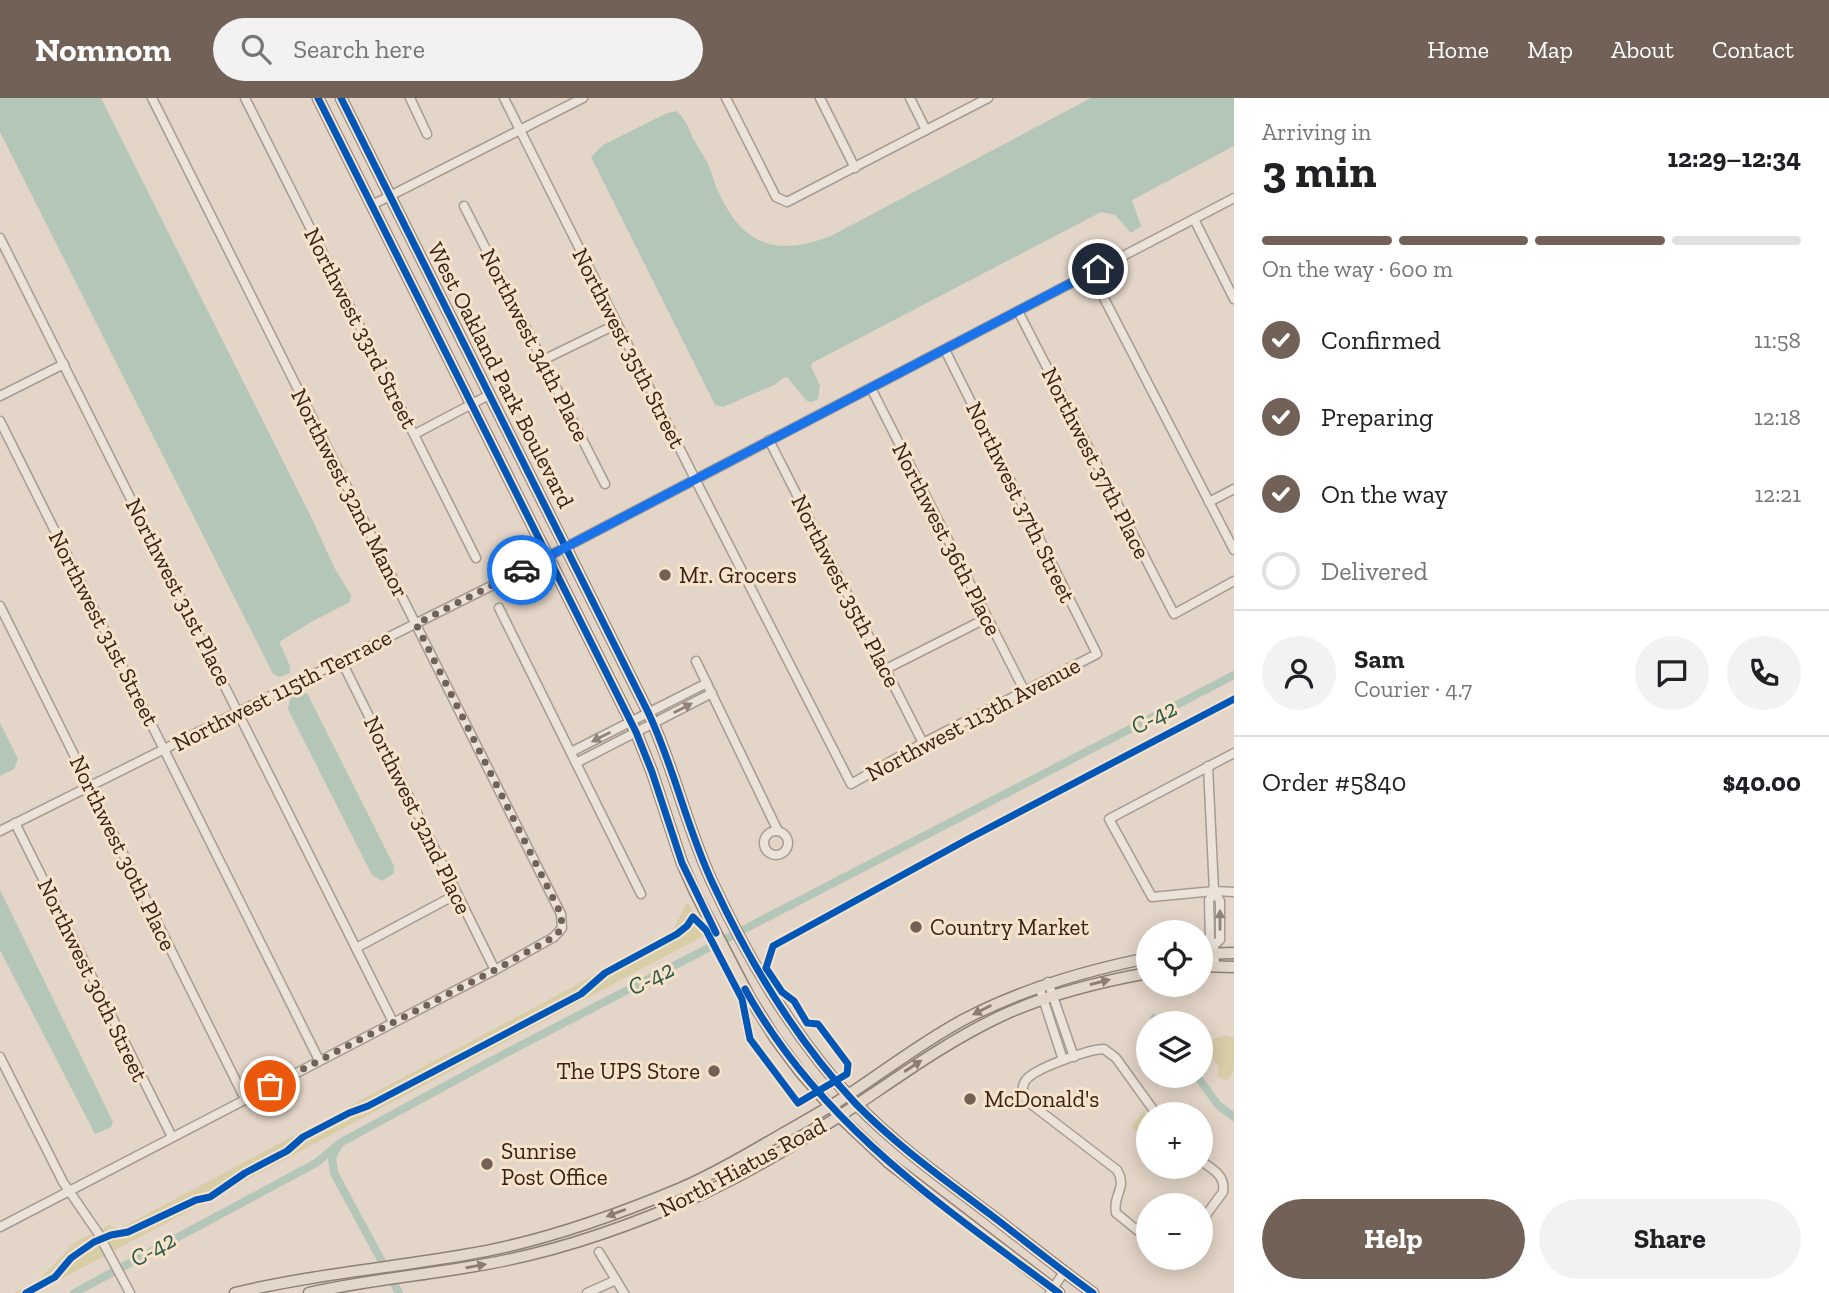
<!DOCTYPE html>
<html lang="en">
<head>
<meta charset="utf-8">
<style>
  body { margin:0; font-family:"Zilla Slab",serif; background:#f2f2f2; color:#202124; height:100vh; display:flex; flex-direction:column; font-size:26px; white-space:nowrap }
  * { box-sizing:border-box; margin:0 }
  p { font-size:23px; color:#757577 }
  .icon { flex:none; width:38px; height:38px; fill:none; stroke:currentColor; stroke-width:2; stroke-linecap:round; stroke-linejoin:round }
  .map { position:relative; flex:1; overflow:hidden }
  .drawer { display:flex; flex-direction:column; background:#fff; width:595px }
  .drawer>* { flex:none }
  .controls { position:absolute; left:1136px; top:822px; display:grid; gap:14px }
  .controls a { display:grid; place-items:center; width:77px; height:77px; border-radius:50%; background:#fff; box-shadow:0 4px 18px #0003; font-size:35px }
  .pin { position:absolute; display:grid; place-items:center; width:60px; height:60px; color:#fff; margin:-30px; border:4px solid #fff; border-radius:50%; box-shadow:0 2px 7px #0007 }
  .courier { position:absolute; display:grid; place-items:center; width:70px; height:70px; margin:-35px; border:5px solid #1a73e8; border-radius:50%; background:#fff; color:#222; box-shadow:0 2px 9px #0007 }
  .headline em { font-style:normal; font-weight:700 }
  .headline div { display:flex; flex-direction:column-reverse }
  .headline { display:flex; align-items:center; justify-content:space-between; height:119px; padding:0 28px }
  h1 { font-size:46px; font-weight:700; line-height:52px }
  .bar { display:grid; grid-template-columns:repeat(4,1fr); gap:10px 7px; align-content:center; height:84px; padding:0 28px }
  .bar i { height:9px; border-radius:5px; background:#e0e0e0 }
  .bar .active { background:#726157 }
  .bar p { grid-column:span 4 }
  .line { display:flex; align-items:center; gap:18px; padding:0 28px; border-top:2px solid #e0e0e0 }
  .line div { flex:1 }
  .round { display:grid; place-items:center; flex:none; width:74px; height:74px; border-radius:37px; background:#f2f2f2 }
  ol { padding:0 28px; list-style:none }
  li { display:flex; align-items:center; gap:21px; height:77px }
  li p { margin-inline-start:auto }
  li .icon { padding:7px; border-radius:50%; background:#726157; color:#fff; stroke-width:4 }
  li:last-child { color:#757577 }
  li i { width:38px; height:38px; border:4px solid #e0e0e0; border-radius:50% }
  .action { display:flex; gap:14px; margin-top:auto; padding:14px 28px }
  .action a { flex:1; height:80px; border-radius:42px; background:#726157; color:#fff; font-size:28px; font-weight:700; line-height:80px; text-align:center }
  .action a+a { background:#f2f2f2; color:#202124 }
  header { display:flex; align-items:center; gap:42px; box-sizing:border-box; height:98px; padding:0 35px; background:#726157; color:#fff }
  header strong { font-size:33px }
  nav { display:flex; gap:38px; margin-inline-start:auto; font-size:24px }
  .search { width:490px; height:63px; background:#f2f2f2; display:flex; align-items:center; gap:18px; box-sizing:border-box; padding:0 24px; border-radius:38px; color:#757577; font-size:26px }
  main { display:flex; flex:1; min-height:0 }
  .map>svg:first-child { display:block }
  .green { fill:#d7cea8 }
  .water { fill:#b3c6b7 }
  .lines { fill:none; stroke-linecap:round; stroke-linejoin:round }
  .canal { stroke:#b3c6b7; stroke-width:8 }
  .minor-casing { stroke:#a79b91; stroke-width:11 }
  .major-casing { stroke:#8d8078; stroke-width:13 }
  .minor { stroke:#ebe2d9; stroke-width:8 }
  .major { stroke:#e3d7ca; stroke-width:10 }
  .cycleway-casing { stroke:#f7e2ca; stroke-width:11 }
  .cycleway { stroke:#0057b8; stroke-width:7 }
  .oneway { fill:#90827a }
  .oneway2 { fill:#8c7c72 }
  .done { stroke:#726157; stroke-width:7; stroke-dasharray:0 12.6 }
  .route { stroke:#1a73e8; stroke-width:9 }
  .poi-dot { fill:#726157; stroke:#f7e2ca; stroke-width:2.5 }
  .labels { text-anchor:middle; stroke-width:6; stroke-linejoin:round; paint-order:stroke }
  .street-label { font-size:23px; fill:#35221a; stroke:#f7e2ca }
  .poi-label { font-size:23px; fill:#35221a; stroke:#f7e2ca; text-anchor:start }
  .water-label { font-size:24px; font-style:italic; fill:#28564a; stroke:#f7e2ca }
</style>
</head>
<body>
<header>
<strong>Nomnom</strong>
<div class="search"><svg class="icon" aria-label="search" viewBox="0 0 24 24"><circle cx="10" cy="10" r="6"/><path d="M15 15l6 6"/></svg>Search here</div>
<nav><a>Home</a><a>Map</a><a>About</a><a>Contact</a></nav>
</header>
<main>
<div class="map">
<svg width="1234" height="1195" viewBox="0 0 1234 1195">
  <rect width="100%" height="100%" fill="#e3d5c7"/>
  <g class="green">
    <path d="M687 804 707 836 35 1195H14L38 1183 75 1144 109 1127 119 1131 571 890 674 831Z"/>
    <path d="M1225 937 1234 940V972L1228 982 1218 979V968L1208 954 1213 941Z"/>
    <path d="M1144 1013 1148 1018V1042L1131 1029Z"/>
  </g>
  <g class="water">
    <path d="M0 0H101L313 423 334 469 351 497 350 504 311 524 279 544 290 568V575L279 579 273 576 0 34Z"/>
    <path d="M1091 0H1234V48L1132 102 1141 128 1131 135 1115 117 1101 114 812 265 811 269 820 287 818 301 812 304 807 303 788 280 785 279 774 287 723 309 715 307 591 59 603 47 665 16 676 13C686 21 688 30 693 40 697 48 703 56 707 64 711 72 713 80 716 89 741 146 773 160 831 138Z"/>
    <path d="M307 595 394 768V775L382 783 372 777 288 611 290 600 295 597Z"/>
    <path d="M0 625 18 661 14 671 0 678Z"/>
    <path d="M0 792 113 1024 111 1029 95 1036 0 852Z"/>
  </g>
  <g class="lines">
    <g class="canal">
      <path d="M1154 920 1159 926"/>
      <path d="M1197 978 1218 1007 1234 1019"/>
      <path d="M338 1048 332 1060 334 1075 399 1195"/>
      <path d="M74 1195 316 1065 340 1045 506 955 1234 577"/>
    </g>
    <g class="minor-casing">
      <g id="minor">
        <path d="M245 0 476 460"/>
        <path d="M410 0 427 36"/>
        <path d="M504 0 695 381 851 686 923 645 1097 556 945 252"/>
        <path d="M726 0 776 99 787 104 988 0"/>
        <path d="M820 0 855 70"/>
        <path d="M910 0 926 32"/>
        <path d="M372 107 583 0"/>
        <path d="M464 108 605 386"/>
        <path d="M1194 121 1234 201"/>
        <path d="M0 140 393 924"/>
        <path d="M1091 175 1234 452"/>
        <path d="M1018 213 1174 516 1234 483"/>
        <path d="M543 262 617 226"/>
        <path d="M871 290 1024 592"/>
        <path d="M0 298 64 266"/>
        <path d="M0 323 319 962"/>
        <path d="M415 336 489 297"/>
        <path d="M769 342 923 645"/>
        <path d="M1209 404 1234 391"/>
        <path d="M0 508 245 1001"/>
        <path d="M499 510 641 796"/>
        <path d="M341 562 495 872"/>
        <path d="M696 563 778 733"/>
        <path d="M886 571 987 520"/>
        <path d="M571 654 707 585"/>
        <path d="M1234 655 1109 721 1152 799 1214 793 1234 794"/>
        <path d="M576 665 712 595"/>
        <path d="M1208 668 1214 793 1220 803V842L1214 847"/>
        <path d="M15 725 172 1039"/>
        <circle cx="776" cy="745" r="12"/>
        <path d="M0 733 497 485 1234 100"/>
        <path d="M1214 796 1209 802 1210 842 1214 847 1215 868"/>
        <path d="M356 850 457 796"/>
        <path d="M1048 884 1074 959"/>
        <path d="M1039 888 1063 962"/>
        <path d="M0 959 63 1084 98 1135 130 1195"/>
        <path d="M1200 1062C1212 1071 1226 1077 1223 1094L1200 1125"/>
        <path d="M0 1129 495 872 554 839 562 830 561 816 152 0"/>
        <path d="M1148 1141 1116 1115C1112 1097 1128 1090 1117 1072L1027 1003C1023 996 1021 988 1026 982 1035 970 1090 951 1104 951L1116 960 1157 1017"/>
        <path d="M599 1154 624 1195"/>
        <path d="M587 1195 616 1182"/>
        <path d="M1050 1195 1064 1174"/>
      </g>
    </g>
    <g class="major-casing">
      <g id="major">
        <path d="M318 0 636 634 652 674 682 765 695 794 750 900 775 940 801 975 839 1018 889 1065 1059 1195"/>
        <path d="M341 0 648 614C675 671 687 732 714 788 751 867 796 942 856 1006 897 1048 945 1082 991 1117 1025 1143 1058 1170 1093 1195"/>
        <path d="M1200 856 1234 855"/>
        <path d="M1200 868 1234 869"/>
        <path d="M235 1195C311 1177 388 1170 464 1157 539 1145 612 1119 681 1090 714 1076 744 1058 775 1040 799 1026 824 1013 848 997 886 972 922 944 963 922 1022 891 1083 873 1148 860"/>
        <path d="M309 1195C375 1180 442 1176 507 1162 574 1148 640 1124 702 1096 756 1071 808 1039 858 1006 904 975 950 942 1001 918 1048 896 1098 884 1148 875"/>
      </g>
    </g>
    <use href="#minor" class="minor"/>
    <use href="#major" class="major"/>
    <g class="cycleway-casing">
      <g id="cycleway">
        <path d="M318 0 636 634 652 674 682 765 716 835"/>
        <path d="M341 0 648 614C675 671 687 732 714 788 751 867 796 942 856 1006 897 1048 945 1082 991 1117 1025 1143 1058 1170 1093 1195"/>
        <path d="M745 891C819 1025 939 1106 1059 1195"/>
        <path d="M26 1195 55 1179 71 1160 94 1144 111 1137 128 1134 196 1102 210 1099 245 1075 287 1053 303 1039 349 1015 368 1008 581 896 605 875 677 836 687 828 693 819 706 832 742 901 750 941 798 1005 847 976 848 966 818 926 807 925 794 903 782 894 766 870 773 848 968 741 1234 601"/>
      </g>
    </g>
    <use href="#cycleway" class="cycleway"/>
  </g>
  <defs><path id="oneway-solid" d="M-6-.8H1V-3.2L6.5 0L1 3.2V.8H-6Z" transform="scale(1.75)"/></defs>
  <g class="oneway">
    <use href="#oneway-solid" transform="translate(683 610) rotate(-27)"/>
    <use href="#oneway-solid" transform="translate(601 639) rotate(153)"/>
    <use href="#oneway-solid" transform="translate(1220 822) rotate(-90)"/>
  </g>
  <g class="oneway2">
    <use href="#oneway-solid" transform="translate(1100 884) rotate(-14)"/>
    <use href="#oneway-solid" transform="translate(982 912) rotate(153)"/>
    <use href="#oneway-solid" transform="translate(913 968) rotate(-33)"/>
    <use href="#oneway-solid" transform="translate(616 1115) rotate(159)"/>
    <use href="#oneway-solid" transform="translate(476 1168) rotate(-10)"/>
  </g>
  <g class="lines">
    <path class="done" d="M270 988 495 872 554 839 562 830 561 816 416 526 522 472"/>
    <path class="route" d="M522 472 1098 171"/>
  </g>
  <g class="poi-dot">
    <circle cx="665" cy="477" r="7"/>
    <circle cx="916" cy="829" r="7"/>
    <circle cx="714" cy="973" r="7"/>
    <circle cx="970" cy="1001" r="7"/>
    <circle cx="487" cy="1066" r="7"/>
  </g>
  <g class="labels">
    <g class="street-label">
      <text transform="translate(361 230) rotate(63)" y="8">Northwest 33rd Street</text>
      <text transform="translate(535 247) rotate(63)" y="8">Northwest 34th Place</text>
      <text transform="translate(629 250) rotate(63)" y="8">Northwest 35th Street</text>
      <text transform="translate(501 277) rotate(63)" y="8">West Oakland Park Boulevard</text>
      <text transform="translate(1096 365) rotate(63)" y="8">Northwest 37th Place</text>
      <text transform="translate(350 395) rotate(63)" y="8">Northwest 32nd Manor</text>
      <text transform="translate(1021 404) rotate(64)" y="8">Northwest 37th Street</text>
      <text transform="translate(947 441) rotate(63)" y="8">Northwest 36th Place</text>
      <text transform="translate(846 493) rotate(63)" y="8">Northwest 35th Place</text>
      <text transform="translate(179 494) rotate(63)" y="8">Northwest 31st Place</text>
      <text transform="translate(104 530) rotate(63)" y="8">Northwest 31st Street</text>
      <text transform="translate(282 592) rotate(-27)" y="8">Northwest 115th Terrace</text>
      <text transform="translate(973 621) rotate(-28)" y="8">Northwest 113th Avenue</text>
      <text transform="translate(418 717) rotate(64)" y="8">Northwest 32nd Place</text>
      <text transform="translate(123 755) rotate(64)" y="8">Northwest 30th Place</text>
      <text transform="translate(93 882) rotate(64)" y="8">Northwest 30th Street</text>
      <text transform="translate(742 1069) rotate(-28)" y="8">North Hiatus Road</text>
    </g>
    <g class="poi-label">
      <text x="679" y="485">Mr. Grocers</text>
      <text x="930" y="837">Country Market</text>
      <text x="700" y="981" text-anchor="end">The UPS Store</text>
      <text x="984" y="1009">McDonald's</text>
      <text x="501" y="1061">Sunrise<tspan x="501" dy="26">Post Office</tspan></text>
    </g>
    <g class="water-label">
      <text transform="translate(1154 619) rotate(-27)" y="8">C-42</text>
      <text transform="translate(651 880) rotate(-27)" y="8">C-42</text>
      <text transform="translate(153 1151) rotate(-29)" y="8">C-42</text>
    </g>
  </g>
</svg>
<div class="controls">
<a><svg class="icon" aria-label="locate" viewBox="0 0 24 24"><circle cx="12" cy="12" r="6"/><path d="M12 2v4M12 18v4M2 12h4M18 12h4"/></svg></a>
<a><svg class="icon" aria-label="layers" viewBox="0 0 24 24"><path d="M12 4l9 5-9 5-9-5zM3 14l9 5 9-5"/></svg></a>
<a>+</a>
<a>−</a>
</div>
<div class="pin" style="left:270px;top:988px;background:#ea580c"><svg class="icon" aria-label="bag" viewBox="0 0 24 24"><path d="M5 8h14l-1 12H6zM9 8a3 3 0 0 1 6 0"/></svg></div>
<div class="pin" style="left:1098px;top:171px;background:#1f2937"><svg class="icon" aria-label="home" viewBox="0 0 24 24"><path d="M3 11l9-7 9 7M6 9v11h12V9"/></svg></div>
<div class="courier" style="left:522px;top:472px"><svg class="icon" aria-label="car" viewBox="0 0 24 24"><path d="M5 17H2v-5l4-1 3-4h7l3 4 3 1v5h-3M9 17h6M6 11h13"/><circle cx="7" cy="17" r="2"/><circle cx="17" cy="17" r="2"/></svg></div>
</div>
<section class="drawer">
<div class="headline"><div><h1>3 min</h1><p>Arriving in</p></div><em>12:29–12:34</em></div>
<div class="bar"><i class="active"></i><i class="active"></i><i class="active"></i><i></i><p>On the way · 600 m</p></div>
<ol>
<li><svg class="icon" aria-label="check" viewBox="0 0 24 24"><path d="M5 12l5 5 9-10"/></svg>Confirmed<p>11:58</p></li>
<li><svg class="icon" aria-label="check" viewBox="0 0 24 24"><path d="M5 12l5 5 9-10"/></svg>Preparing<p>12:18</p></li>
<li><svg class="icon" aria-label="check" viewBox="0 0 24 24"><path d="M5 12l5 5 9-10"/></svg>On the way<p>12:21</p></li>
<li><i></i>Delivered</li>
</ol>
<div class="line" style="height:126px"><a class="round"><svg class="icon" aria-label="person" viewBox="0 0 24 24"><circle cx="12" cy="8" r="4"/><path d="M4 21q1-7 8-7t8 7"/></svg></a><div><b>Sam</b><p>Courier · 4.7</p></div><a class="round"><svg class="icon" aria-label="chat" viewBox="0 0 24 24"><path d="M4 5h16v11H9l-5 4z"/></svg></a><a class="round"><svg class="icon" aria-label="phone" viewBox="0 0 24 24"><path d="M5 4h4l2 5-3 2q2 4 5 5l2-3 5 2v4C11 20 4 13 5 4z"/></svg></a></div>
<div class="line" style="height:91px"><div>Order #5840</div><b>$40.00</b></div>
<div class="action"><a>Help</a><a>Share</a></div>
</section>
</main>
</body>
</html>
